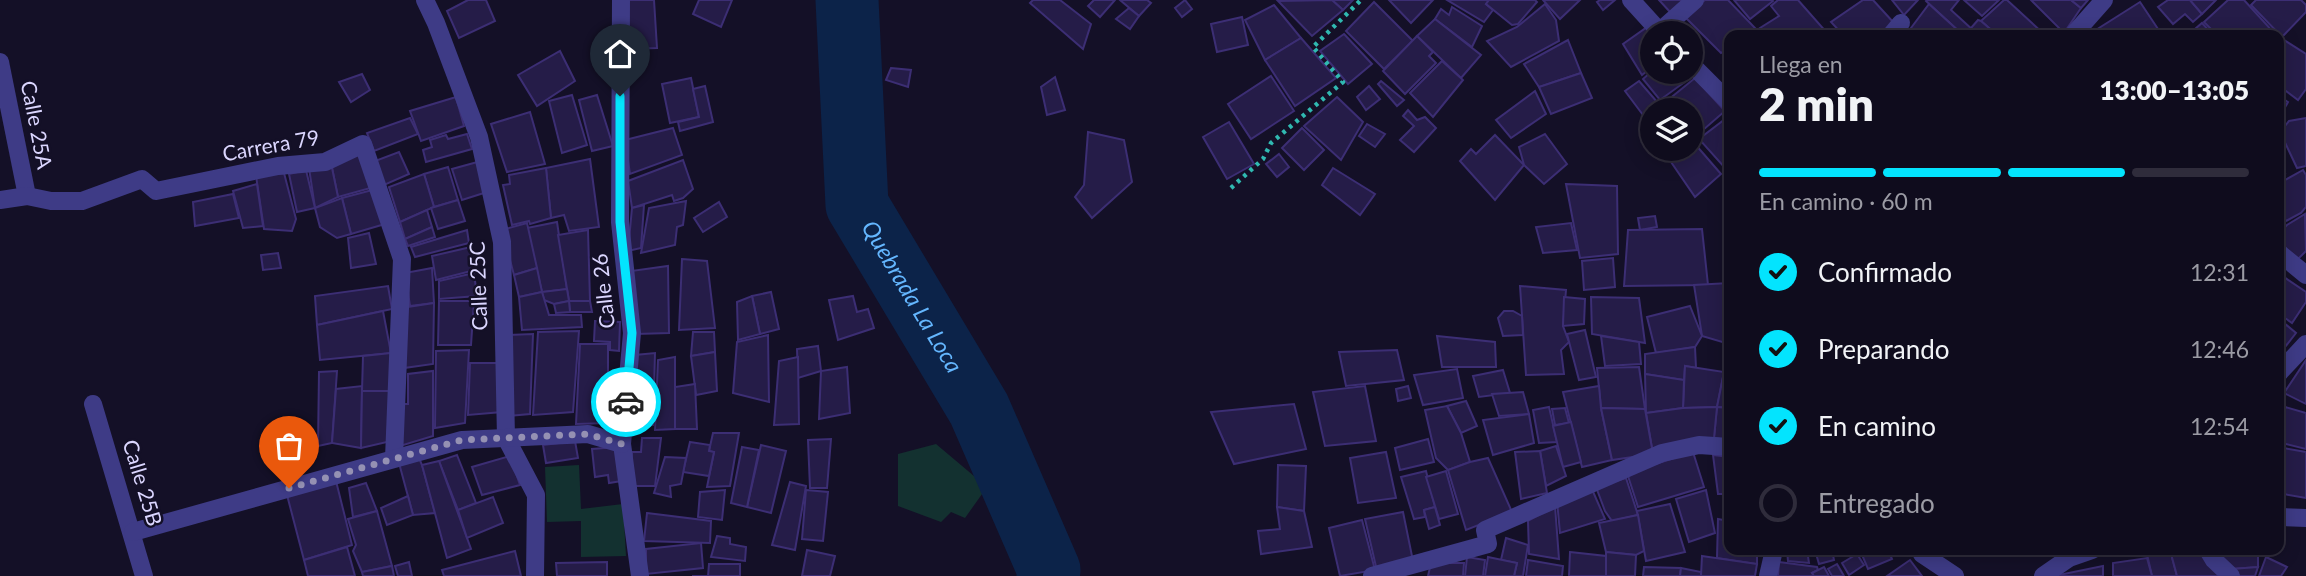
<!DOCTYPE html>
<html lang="es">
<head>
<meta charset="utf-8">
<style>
  body { margin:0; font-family:Lato,sans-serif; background:#181526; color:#f1f3f6; height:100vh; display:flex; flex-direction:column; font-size:26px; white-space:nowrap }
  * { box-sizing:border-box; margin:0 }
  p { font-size:23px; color:#9b9ba4 }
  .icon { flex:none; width:38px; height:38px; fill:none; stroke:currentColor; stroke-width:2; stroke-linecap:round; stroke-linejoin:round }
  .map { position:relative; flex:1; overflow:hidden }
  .panel { position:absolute; left:1724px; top:30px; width:560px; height:525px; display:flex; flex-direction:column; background:#0f0c1d; border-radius:14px; box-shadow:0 4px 18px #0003,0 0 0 2px #2f2c3b }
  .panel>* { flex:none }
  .controls { position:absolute; left:1640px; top:21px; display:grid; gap:14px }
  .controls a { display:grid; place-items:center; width:63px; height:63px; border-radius:50%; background:#0f0c1d; box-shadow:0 4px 18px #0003,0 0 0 2px #2f2c3b; font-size:35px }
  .pin { position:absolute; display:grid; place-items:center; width:60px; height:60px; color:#fff; margin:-72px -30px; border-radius:50% 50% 50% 0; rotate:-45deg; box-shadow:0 0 7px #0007 }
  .pin .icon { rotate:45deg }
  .courier { position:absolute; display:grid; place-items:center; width:70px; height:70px; margin:-35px; border:5px solid #03e4fe; border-radius:50%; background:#fff; color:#222; box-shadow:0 2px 9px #0007 }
  .headline em { font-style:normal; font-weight:800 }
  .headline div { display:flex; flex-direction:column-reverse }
  .headline { display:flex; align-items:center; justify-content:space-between; height:119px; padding:0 35px }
  h1 { font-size:46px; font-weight:800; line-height:52px }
  .bar { display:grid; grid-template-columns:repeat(4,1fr); gap:10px 7px; align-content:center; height:84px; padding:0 35px }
  .bar i { height:9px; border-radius:5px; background:#2f2c3b }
  .bar .active { background:#03e4fe }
  .bar p { grid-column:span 4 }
  ol { padding:0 35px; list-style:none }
  li { display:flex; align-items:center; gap:21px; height:77px }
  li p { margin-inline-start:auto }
  li .icon { padding:7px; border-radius:50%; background:#03e4fe; color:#111; stroke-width:4 }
  li:last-child { color:#9b9ba4 }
  li i { width:38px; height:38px; border:4px solid #2f2c3b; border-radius:50% }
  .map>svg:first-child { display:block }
  .green { fill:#133130 }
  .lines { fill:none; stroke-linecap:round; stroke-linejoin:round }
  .river { stroke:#0c2349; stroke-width:63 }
  .building { fill:#251c48; stroke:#3c2e74; stroke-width:2 }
  .path { stroke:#30b9b1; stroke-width:4.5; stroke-dasharray:3.5 5; stroke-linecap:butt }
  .minor { stroke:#3e3b86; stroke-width:18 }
  .done { stroke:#9591b3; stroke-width:7; stroke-dasharray:0 12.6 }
  .route { stroke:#03e4fe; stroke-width:9 }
  .labels { text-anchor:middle; stroke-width:5; stroke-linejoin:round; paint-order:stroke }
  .street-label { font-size:21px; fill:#dbd6ff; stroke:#141027 }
  .water-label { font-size:23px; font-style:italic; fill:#64b6fe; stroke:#141027 }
</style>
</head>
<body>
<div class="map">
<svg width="2306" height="576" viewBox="0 0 2306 576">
  <rect width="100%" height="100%" fill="#141027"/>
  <g class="green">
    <path d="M936 444 987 487 965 518 951 512 941 522 898 506V454Z"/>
    <path d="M579 465 581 509 623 504 626 556 581 557V521L547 522 545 467Z"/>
  </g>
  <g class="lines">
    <path class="river" id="s1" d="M847 0 857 205 979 409 1049 570 1048 576"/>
  </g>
  <g class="building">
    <path d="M468 0H486L495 21 459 38 447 11Z"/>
    <path d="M627 0H654L657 48 626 49Z"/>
    <path d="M699 0H732L721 27 693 14Z"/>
    <path d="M1033 0H1060L1091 24 1083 49 1030 3Z"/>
    <path d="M1094 0H1115L1100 17 1088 6Z"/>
    <path d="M1120 0H1147L1151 3 1139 16Z"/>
    <path d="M1185 0 1192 9 1182 17 1175 8Z"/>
    <path d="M1332 0H1353L1343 10Z"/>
    <path d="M1332 0 1343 10 1312 36 1278 1Z"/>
    <path d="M1389 0H1433L1411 23Z"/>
    <path d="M1447 0H1489L1486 4 1493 10 1484 22Z"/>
    <path d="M1489 0H1535L1537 2 1518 24 1512 25 1486 4Z"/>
    <path d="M1543 0H1580L1560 19Z"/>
    <path d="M1600 0H1615L1603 10 1597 2Z"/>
    <path d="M1659 0H1686L1671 13Z"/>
    <path d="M1705 0H1728L1757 30 1750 35H1729V48L1721 53 1684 16Z"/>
    <path d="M1734 0H1772L1773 1 1750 19Z"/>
    <path d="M1778 0H1798L1828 34 1765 35 1760 28 1779 16 1771 6Z"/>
    <path d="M1863 0H1873L1894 23 1880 35H1843L1831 22Z"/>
    <path d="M1892 0H1918L1904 15Z"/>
    <path d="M1927 0H1959L1951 10 1975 32 1973 35H1963L1926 1Z"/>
    <path d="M1964 0H1999L1982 16Z"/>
    <path d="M2004 0H2007L2045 35H1997L1981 21Z"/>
    <path d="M2031 0H2071L2081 8 2064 33Z"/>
    <path d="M2071 0H2088L2081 8Z"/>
    <path d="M2168 0H2190L2202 14 2193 22 2185 14 2173 24 2158 7Z"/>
    <path d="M2190 0H2216L2202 14Z"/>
    <path d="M2228 0H2244L2276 35H2217L2204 22Z"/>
    <path d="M2256 0H2301L2306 5V12L2282 37 2251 5Z"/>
    <path d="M1374 2 1413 41 1384 69 1346 31Z"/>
    <path d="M2140 2 2162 35H2088Z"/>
    <path d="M1545 4 1556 20 1559 41 1511 67 1487 41 1517 27Z"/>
    <path d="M1929 4 1963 35H1912L1908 32Z"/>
    <path d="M1274 5 1301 38 1265 60 1245 20Z"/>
    <path d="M1452 7 1482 26 1472 47 1435 19 1441 9 1449 15Z"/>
    <path d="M1129 8 1139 16 1130 29 1116 19Z"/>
    <path d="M1242 17 1248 45 1217 52 1211 24Z"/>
    <path d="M1435 19 1481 55 1461 78 1417 36Z"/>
    <path d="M1978 20 1981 21 1997 35H1973L1975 32 1971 28Z"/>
    <path d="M2202 23 2213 35H2188Z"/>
    <path d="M1650 25 1652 33V67L1642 75 1623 44Z"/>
    <path d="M1344 34 1372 64 1348 84 1320 51Z"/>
    <path d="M1417 36 1433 52 1429 56 1436 63 1405 94 1383 71Z"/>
    <path d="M1301 38 1336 78 1295 106 1265 60Z"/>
    <path d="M1568 40 1581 73 1539 87 1524 64Z"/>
    <path d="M2284 40 2306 54V89L2298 100 2278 85V46Z"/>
    <path d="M560 51 575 81 537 106 518 75Z"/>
    <path d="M1442 61 1463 80 1433 117 1410 93Z"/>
    <path d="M891 68 911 70 908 87 886 80Z"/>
    <path d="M1652 71 1689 72 1693 76 1660 100 1643 79Z"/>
    <path d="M1581 73 1592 98 1551 114 1539 87Z"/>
    <path d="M362 74 370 90 351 102 339 82Z"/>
    <path d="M1271 76 1294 111 1251 139 1228 104Z"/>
    <path d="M1055 77 1065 110 1047 115 1041 87Z"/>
    <path d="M691 78 699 117 670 123 662 84Z"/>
    <path d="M1695 78 1725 111 1695 137 1690 132V110H1670L1663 104Z"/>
    <path d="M1381 81 1404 100 1397 106 1378 84Z"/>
    <path d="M1639 81 1664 110H1652V121L1649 123 1625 91Z"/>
    <path d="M705 86 713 122 680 131 678 122 699 117 693 89Z"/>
    <path d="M1369 86 1380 99 1366 110 1357 97Z"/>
    <path d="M1535 91 1546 114 1511 138 1496 120Z"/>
    <path d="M572 95 587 145 562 153 549 101Z"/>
    <path d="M597 95 613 146 592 151 579 100Z"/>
    <path d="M2278 96 2288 102 2278 120Z"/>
    <path d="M456 97 464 126 421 141 410 111Z"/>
    <path d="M1337 97 1363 122 1341 160 1304 126Z"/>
    <path d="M1408 110 1417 120 1425 117 1436 128 1414 152 1400 140 1414 126 1403 116Z"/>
    <path d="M530 112 545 164 507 172 491 124Z"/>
    <path d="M1729 116V165L1725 168 1699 139Z"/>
    <path d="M410 118 418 134 374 151 367 133Z"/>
    <path d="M2306 118V166L2297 168 2280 132 2289 121Z"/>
    <path d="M1229 122 1254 164 1227 179 1203 137Z"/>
    <path d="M1367 124 1385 134 1375 147 1359 136Z"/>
    <path d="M673 128 682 155 630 174 625 140Z"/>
    <path d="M1302 128 1324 150 1304 170 1282 148Z"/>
    <path d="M1088 132 1124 140 1132 182 1092 218 1075 197 1084 185Z"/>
    <path d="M467 134 472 149 426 162 423 150 432 147 430 140 446 135 448 139Z"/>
    <path d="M1545 134 1567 164 1544 184 1524 165 1519 147Z"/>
    <path d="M1495 135 1524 165 1495 200 1460 161 1471 149 1476 154Z"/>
    <path d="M1695 144 1721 174 1695 197 1671 162Z"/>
    <path d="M362 148 374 187 338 197 331 163Z"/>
    <path d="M399 152 409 174 384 185 375 161Z"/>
    <path d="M1279 154 1289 167 1277 177 1266 164Z"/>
    <path d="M590 159 599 227 569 231 564 215 551 218 546 168Z"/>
    <path d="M2278 159 2285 173 2278 177Z"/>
    <path d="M683 160 693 189 683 198 674 201 672 195 632 208 628 181Z"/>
    <path d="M481 161 487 192 462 200 452 169Z"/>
    <path d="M331 163 338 197 315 208 309 168Z"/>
    <path d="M448 167 458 200 434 207 424 174Z"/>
    <path d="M546 168 551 218 530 224 529 221 512 225 503 185 510 184 509 175Z"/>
    <path d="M1333 168 1375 194 1360 215 1322 185Z"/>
    <path d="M306 170 315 208 297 212 289 174Z"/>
    <path d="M2303 170 2306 175V207L2301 213 2286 221 2278 208V184Z"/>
    <path d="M284 173 296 219 292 231 264 229 256 176Z"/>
    <path d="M424 174 434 207 400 222 389 187Z"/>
    <path d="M257 184 263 226 243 228 233 191Z"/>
    <path d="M1566 184 1617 186 1618 254 1580 258Z"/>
    <path d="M376 189 385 224 351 234 342 198Z"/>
    <path d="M233 194 239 218 195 226 193 202Z"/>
    <path d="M342 198 351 234 337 238 320 227 315 208Z"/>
    <path d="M458 200 465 221 438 229 431 208Z"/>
    <path d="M686 201 683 225 677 227 675 245 641 253 649 208Z"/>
    <path d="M719 202 727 217 703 232 694 218Z"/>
    <path d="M644 205 641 248 628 251 632 208Z"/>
    <path d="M427 210 432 227 405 239 400 222Z"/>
    <path d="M2305 214 2306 251 2298 259 2278 242V234L2287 225Z"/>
    <path d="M1655 216 1657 227 1640 230 1638 218Z"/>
    <path d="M557 222 567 289 542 292 527 228Z"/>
    <path d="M527 223 537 268 514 275 502 230Z"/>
    <path d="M1571 223 1577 250 1543 253 1536 227Z"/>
    <path d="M432 227 435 237 408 246 405 239Z"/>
    <path d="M1702 229 1708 285 1624 286 1628 230Z"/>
    <path d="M467 230 469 243 415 257 411 247Z"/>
    <path d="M588 230 590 301H569L558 235Z"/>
    <path d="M369 233 376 264 351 268 348 238Z"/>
    <path d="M471 247 475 270 436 280 432 256Z"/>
    <path d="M278 253 281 268 263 270 261 255Z"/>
    <path d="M1613 258 1615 287 1584 290 1582 261Z"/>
    <path d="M682 259 707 261 715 328 679 330Z"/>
    <path d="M668 266 669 333 636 334 631 271Z"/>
    <path d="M432 268 434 303 410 306 405 273Z"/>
    <path d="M537 268 542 292 519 297 514 275Z"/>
    <path d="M474 273 477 296 439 299V281Z"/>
    <path d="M2278 273 2306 292V302L2292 323 2278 313Z"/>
    <path d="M1729 283V344L1702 336 1694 285Z"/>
    <path d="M388 286 392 309 317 325 315 296Z"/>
    <path d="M1520 286 1566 290 1563 326 1569 342 1561 350 1564 374 1526 375Z"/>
    <path d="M567 289 569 301 554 304 544 300 542 292Z"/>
    <path d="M542 292 549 315H581L582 327 522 330 519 297Z"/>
    <path d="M771 292 779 329 760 334 752 296Z"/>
    <path d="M752 296 760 334 738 340 737 302Z"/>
    <path d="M853 296 857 312 868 309 874 328 838 340 829 300Z"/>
    <path d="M1564 297 1585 299 1584 324 1563 326Z"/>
    <path d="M1591 297 1639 298 1645 343 1592 334Z"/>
    <path d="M439 301H474L471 345H438Z"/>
    <path d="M569 301H590L592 312H570Z"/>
    <path d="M569 301 570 312 556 313 554 304Z"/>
    <path d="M434 303 433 364 404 368 401 308Z"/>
    <path d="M1690 306 1702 336 1695 347 1656 353 1647 317Z"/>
    <path d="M383 311 391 353 320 360 317 325Z"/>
    <path d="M1504 311H1513L1522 316 1523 335 1503 336 1498 318Z"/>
    <path d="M2278 318 2296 333 2278 356Z"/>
    <path d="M595 321 620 322 619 351 610 350V342L594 341Z"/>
    <path d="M1585 330 1596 377 1579 380 1567 334Z"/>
    <path d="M579 331 573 412 533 415 538 332Z"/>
    <path d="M693 332H714L715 352 691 356Z"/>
    <path d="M533 334 530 414 508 416 507 335Z"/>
    <path d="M768 335 769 402 733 393 737 342Z"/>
    <path d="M1437 336 1495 342 1496 367H1442Z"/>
    <path d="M1601 336 1639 342 1641 364 1605 366Z"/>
    <path d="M580 344H608V423L576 424Z"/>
    <path d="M818 346 821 371 798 378 797 349Z"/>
    <path d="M1695 347 1696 368 1685 366 1684 380 1645 374V354Z"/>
    <path d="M469 350 465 423 435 428 436 351Z"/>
    <path d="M1397 350 1404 380 1346 386 1339 352Z"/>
    <path d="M715 352 717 391 696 395 691 356Z"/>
    <path d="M391 353 390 391H362L363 356Z"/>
    <path d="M655 353 653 425 632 426 635 355Z"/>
    <path d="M675 357V429L655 430 658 360Z"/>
    <path d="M798 357 799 424 774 425 779 361Z"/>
    <path d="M2306 360V404L2284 393Z"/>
    <path d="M470 363H503L502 412 468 415Z"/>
    <path d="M1685 366 1724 372 1717 407 1683 408Z"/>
    <path d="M847 367 850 413 819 419 821 371Z"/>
    <path d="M1639 367 1645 409 1601 408 1597 368Z"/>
    <path d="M1457 369 1463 398 1423 405 1414 375Z"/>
    <path d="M1503 370 1510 393 1479 397 1473 376Z"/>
    <path d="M337 371 332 443 318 446 319 372Z"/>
    <path d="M433 371V436L400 446 399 404H408V374Z"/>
    <path d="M1645 374 1684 380 1683 408 1646 413Z"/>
    <path d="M1723 377 1729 378V408L1717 407Z"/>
    <path d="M695 384 697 429H675V387Z"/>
    <path d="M362 386 361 448 332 443 336 389Z"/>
    <path d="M1365 386 1376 441 1325 446 1313 392Z"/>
    <path d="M1408 386 1411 398 1398 401 1396 389Z"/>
    <path d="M1599 386 1601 408 1612 460 1582 467 1563 392Z"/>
    <path d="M362 391H390L387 442 361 448Z"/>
    <path d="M1523 392 1529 414 1499 416 1492 394Z"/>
    <path d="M1466 401 1477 426 1461 433 1447 406Z"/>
    <path d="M1294 404 1306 449 1234 464 1211 412Z"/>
    <path d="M2278 405 2306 413V449L2278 442Z"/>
    <path d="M1447 406 1461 433 1470 462 1448 470 1436 458 1425 410Z"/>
    <path d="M1549 407 1557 442 1539 443 1533 410Z"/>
    <path d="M1717 407 1729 408V440L1714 438Z"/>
    <path d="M1717 407 1714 438 1653 454 1646 413 1683 408Z"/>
    <path d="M1565 408 1569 423 1555 425 1552 409Z"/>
    <path d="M1601 408 1645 409 1653 454 1612 460Z"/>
    <path d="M1529 414 1534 443 1493 455 1483 420Z"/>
    <path d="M1571 422 1581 462 1563 467 1553 426Z"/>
    <path d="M713 433H739L730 486 707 487 714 452 709 451Z"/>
    <path d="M642 438H661L655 486H631L632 452H641Z"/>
    <path d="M831 439 827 488H810L808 440Z"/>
    <path d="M1428 439 1434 462 1400 470 1395 448Z"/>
    <path d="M575 441 578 458 546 463 543 445Z"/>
    <path d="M690 442 710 445 709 451 714 452 709 476 683 472Z"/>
    <path d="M761 445 786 451 771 513 747 507Z"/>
    <path d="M1556 446 1566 476 1546 486 1540 451Z"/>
    <path d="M617 447 622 481 609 483 608 475 595 477 592 449Z"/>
    <path d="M742 447 759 450 747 507 731 503Z"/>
    <path d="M2278 447 2306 452V498L2278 493Z"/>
    <path d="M1540 451 1547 493 1521 499 1515 452Z"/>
    <path d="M1386 452 1396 498 1358 503 1350 458Z"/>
    <path d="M1693 452 1704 487 1638 507 1627 473Z"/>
    <path d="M457 455 476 503 458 510 439 461Z"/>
    <path d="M1713 455 1729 457V494H1718Z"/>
    <path d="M510 456 520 485 482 495 472 467Z"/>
    <path d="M665 457 686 458 681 484 670 486 671 497 654 493Z"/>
    <path d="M419 458 422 465 435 513 413 515 399 463Z"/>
    <path d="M1488 458 1512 512 1466 530 1448 470 1470 462Z"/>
    <path d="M439 461 471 549 447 558 422 465Z"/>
    <path d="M1278 465 1306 466 1304 511 1277 507Z"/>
    <path d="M1426 471 1435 507 1424 510 1425 517 1414 519 1401 477Z"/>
    <path d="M1446 471 1458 514 1439 519 1426 477Z"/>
    <path d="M1626 478 1638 515 1612 521 1605 511 1596 487Z"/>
    <path d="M336 481 352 545 304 560 287 495Z"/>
    <path d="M790 482 806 486 795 550 772 545Z"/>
    <path d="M366 483 377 511 353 517 349 488Z"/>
    <path d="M1591 487 1605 519 1560 533 1557 501Z"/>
    <path d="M725 490 722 520 698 517 700 492Z"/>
    <path d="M806 490 828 492 823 541 802 539Z"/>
    <path d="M1706 490 1715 533 1689 542 1676 499Z"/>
    <path d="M408 496 413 515 387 525 381 508Z"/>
    <path d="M493 497 503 523 467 538 458 510Z"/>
    <path d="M1670 504 1685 552 1646 561 1637 511Z"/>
    <path d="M1555 506 1559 559 1529 554 1528 521Z"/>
    <path d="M1277 507 1304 511 1312 547 1261 554 1258 531 1280 529Z"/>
    <path d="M1435 507 1440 525 1429 529 1424 510Z"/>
    <path d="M377 511 392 566 362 572 353 551 356 545 348 519Z"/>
    <path d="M1403 512 1413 561 1377 571 1365 519Z"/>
    <path d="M647 513 711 521 710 543 644 541Z"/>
    <path d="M1638 515 1644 551 1636 555 1606 552 1599 523Z"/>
    <path d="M1718 519 1729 521V550H1757V564L1717 558Z"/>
    <path d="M1362 520 1375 570 1340 576 1329 528Z"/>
    <path d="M717 536 730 538V544L746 547 745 561 711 557Z"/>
    <path d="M1506 538 1528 545 1523 576H1514L1517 563 1501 560Z"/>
    <path d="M701 543 703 568 646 574V549Z"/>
    <path d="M347 547 355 576H308L304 560Z"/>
    <path d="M807 550 835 556 830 576H802Z"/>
    <path d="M1787 550H1807L1809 563 1788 561Z"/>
    <path d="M1815 550H1832L1834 560 1819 564Z"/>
    <path d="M1860 550H1888L1892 559 1868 569Z"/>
    <path d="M1977 550H2010L2002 556H1983Z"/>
    <path d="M2146 550H2170L2177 576H2152Z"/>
    <path d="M2170 550H2204L2222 576H2177Z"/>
    <path d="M2215 550H2259L2216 555Z"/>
    <path d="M515 551 521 576H444L442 570Z"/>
    <path d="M2258 551V567L2231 569 2216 555Z"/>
    <path d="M1570 552 1606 556V576H1569Z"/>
    <path d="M1606 552 1636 555 1635 576H1606Z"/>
    <path d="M1857 554 1864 565 1849 575 1842 563Z"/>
    <path d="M1702 556 1757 564 1755 576H1701Z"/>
    <path d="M1467 557 1485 560 1483 576H1465Z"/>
    <path d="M1488 557 1517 563 1514 576H1485Z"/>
    <path d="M2266 557 2287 567 2281 576H2259Z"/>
    <path d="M2147 558 2152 576H2113V563Z"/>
    <path d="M1528 560 1563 566 1562 576H1526Z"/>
    <path d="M1910 560 1922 576H1887Z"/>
    <path d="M409 562 412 576H398L395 566Z"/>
    <path d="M607 562V576H557L556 563Z"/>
    <path d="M1779 562 1817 567 1818 570 1812 573 1814 576H1778Z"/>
    <path d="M1431 563H1464L1463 576H1428Z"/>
    <path d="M709 564H740V576H692H708Z"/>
    <path d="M1837 564 1844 576H1832L1828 569Z"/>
    <path d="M392 566 394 576H363L362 572Z"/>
    <path d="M2103 566V576H2054Z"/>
    <path d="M1644 567 1681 568 1680 576H1643Z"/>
    <path d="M1824 567 1829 576H1814L1812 573Z"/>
    <path d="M2258 567 2255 576H2240L2231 569Z"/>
    <path d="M1681 568 1701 572V576H1680Z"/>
  </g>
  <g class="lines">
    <path class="path" d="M1231 188 1263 159 1271 143 1343 82 1313 47 1361 0"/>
    <g class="minor">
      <path d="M425 0 436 23 479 137 502 242 506 438 536 495 535 576"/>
      <path d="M621 0 620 222 632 333 622 444 640 576"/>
      <path d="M1631 0 1661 33"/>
      <path d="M1659 32 1695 0"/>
      <path d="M1891 35 1901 23"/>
      <path d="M2073 35 2104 0"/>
      <path d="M0 62 27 196"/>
      <path d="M1690 63 1729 102"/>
      <path d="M0 200 27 196 51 201H82L142 179 156 191 278 166 325 162 363 144 402 259 394 458"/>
      <path d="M2278 252 2306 275"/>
      <path d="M2278 374 2306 344"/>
      <path d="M93 404 144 576"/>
      <path d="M2278 517 2306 518"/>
      <path d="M133 532 462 440 588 434 622 444"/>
      <path d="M1920 550 1922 554 1955 576"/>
      <path d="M2208 550 2214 560 2231 576"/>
      <path d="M1372 576 1488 544 1485 530 1662 453 1699 445 1729 447"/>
      <path d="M1768 576 1774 550"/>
      <path d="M2043 576 2069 558 2092 550"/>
    </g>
  </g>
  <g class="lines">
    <path class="done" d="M289 488 462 440 588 434 622 444 626 402"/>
    <path class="route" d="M620 96V222L632 333 626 402"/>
  </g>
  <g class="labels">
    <g class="street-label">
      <text transform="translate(36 125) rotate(79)" y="7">Calle 25A</text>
      <text transform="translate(271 146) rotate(-10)" y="7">Carrera 79</text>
      <text transform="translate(479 286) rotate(-92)" y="7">Calle 25C</text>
      <text transform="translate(604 291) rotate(-96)" y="7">Calle 26</text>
      <text transform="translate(142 483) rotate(73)" y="7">Calle 25B</text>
    </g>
    <g class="water-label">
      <text dy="8" stroke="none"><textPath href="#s1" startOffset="312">Quebrada La Loca</textPath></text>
    </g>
  </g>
</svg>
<div class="controls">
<a><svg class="icon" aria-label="locate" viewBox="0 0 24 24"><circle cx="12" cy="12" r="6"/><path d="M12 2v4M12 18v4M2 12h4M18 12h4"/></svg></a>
<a><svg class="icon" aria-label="layers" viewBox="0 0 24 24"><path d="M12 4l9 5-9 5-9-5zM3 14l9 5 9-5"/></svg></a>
</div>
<div class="pin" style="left:289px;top:488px;background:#ea580c"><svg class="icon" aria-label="bag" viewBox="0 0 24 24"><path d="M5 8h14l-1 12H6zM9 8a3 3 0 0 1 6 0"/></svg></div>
<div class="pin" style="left:620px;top:96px;background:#1f2937"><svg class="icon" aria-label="home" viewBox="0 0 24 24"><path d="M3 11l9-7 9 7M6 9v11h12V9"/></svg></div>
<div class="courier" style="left:626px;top:402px"><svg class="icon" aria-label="car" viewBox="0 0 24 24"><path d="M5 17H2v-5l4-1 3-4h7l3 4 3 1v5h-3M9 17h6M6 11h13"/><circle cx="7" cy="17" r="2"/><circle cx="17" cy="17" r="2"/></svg></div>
<section class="panel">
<div class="headline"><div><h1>2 min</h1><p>Llega en</p></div><em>13:00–13:05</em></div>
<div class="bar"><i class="active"></i><i class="active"></i><i class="active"></i><i></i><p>En camino · 60 m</p></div>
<ol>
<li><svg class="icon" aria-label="check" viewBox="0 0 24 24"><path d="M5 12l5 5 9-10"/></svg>Confirmado<p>12:31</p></li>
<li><svg class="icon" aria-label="check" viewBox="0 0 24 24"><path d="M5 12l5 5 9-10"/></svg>Preparando<p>12:46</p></li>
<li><svg class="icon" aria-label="check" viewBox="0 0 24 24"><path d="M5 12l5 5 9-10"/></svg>En camino<p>12:54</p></li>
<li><i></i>Entregado</li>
</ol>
</section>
</div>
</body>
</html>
